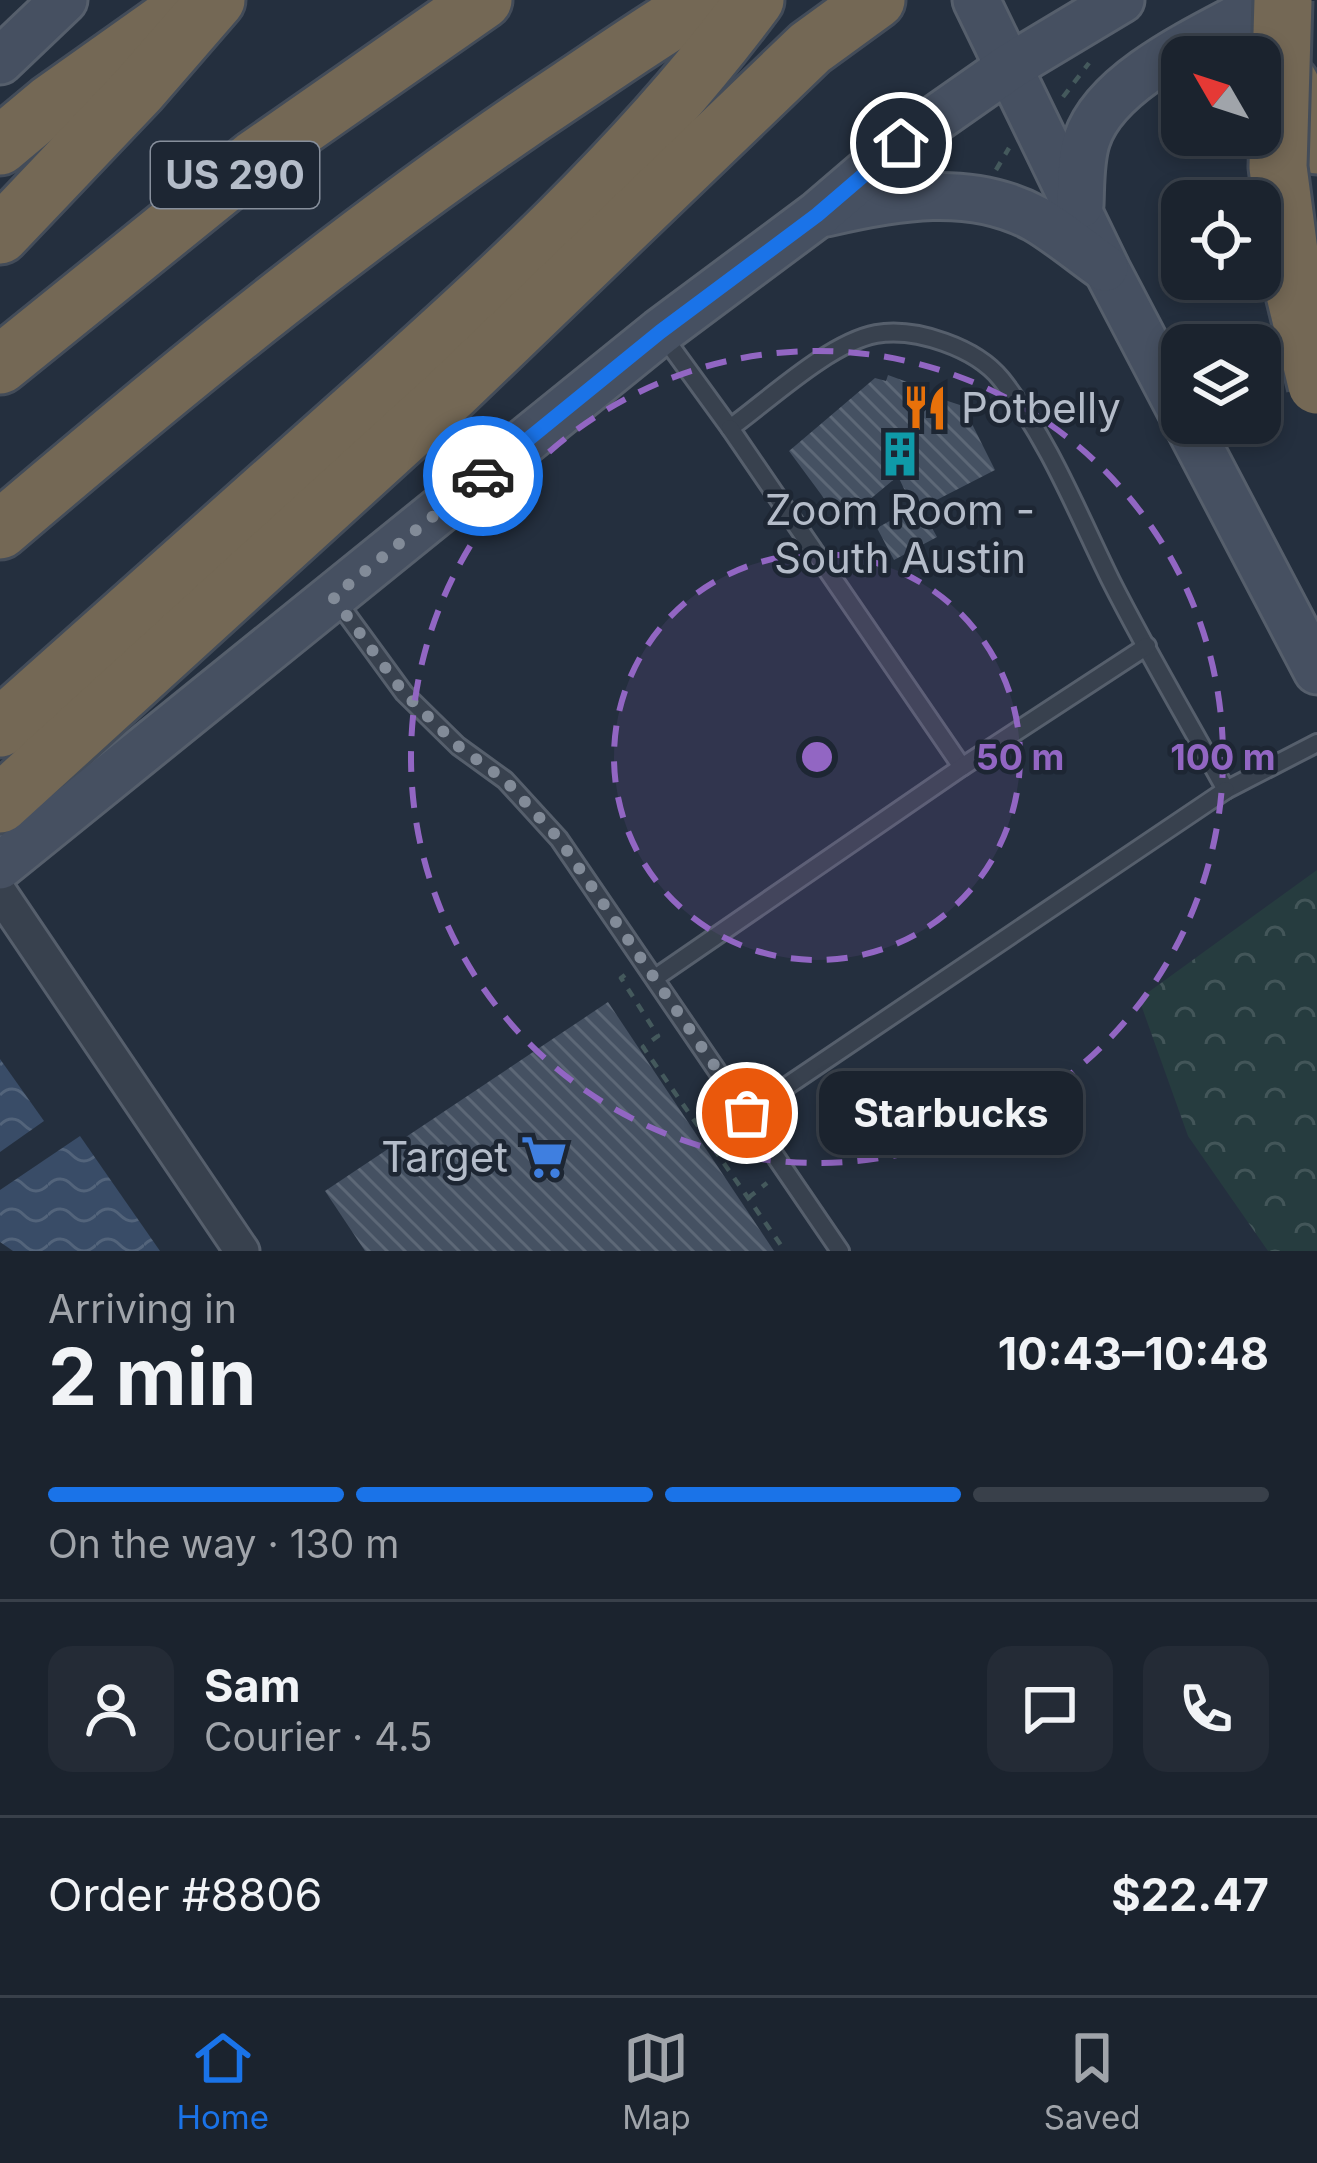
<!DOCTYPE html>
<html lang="en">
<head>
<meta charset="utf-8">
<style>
  body { margin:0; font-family:Inter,sans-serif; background:#242b36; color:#f1f3f6; height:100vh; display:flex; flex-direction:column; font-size:45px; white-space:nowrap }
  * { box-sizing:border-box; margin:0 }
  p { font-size:39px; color:#a0a4aa }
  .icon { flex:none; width:66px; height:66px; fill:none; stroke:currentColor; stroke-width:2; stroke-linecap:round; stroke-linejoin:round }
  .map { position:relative; height:1251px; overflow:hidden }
  .details { display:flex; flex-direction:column; background:#1b232e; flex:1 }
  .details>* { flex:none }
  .needle { width:78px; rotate:309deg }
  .tools { position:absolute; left:1161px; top:36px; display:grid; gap:24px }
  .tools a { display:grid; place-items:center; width:120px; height:120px; border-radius:24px; background:#1b232e; box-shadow:0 6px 18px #0003,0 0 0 3px #39404a; font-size:60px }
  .pin { position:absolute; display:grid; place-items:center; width:102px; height:102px; color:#fff; margin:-51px; border:6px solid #fff; border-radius:50%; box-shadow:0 3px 12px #0007 }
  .courier { position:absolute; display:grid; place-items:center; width:120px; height:120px; margin:-60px; border:9px solid #1a73e8; border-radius:50%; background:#fff; color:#222; box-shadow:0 3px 15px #0007 }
  .bubble { position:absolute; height:84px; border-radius:24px; background:#1b232e; box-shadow:0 6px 18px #0003,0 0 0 3px #39404a; font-size:39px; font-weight:700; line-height:84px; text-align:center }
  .summary em { font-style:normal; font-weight:700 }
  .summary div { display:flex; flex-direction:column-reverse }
  .summary { display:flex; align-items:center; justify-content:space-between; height:204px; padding:0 48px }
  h1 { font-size:78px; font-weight:700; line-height:90px }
  .bar { display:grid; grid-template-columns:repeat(4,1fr); gap:18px 12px; align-content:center; height:144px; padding:0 48px }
  .bar i { height:15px; border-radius:9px; background:#39404a }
  .bar .current { background:#1a73e8 }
  .bar p { grid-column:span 4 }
  .line { display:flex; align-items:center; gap:30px; padding:0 48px; border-top:3px solid #39404a }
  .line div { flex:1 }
  .round { display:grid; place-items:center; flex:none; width:126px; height:126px; border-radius:24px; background:#242b36 }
  .tabs { display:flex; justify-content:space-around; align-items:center; height:168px; border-top:3px solid #39404a; background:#1b232e; font-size:33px; color:#a0a4aa }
  .tabs a { display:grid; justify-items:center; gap:6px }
  .tabs .current { color:#1a73e8 }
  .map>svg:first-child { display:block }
  .forest { fill:url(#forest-crowns) }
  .water { fill:url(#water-waves) }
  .building { fill:url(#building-back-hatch) }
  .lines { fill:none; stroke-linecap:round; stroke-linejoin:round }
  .service-casing { stroke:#565f6c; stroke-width:22 }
  .minor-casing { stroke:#565f6c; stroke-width:39 }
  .secondary-casing { stroke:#565f6c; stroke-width:51 }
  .motorway-casing { stroke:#434c59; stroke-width:63 }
  .path { stroke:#44595c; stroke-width:4.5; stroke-dasharray:9 9; stroke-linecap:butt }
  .service { stroke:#38414e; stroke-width:16 }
  .minor { stroke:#38414e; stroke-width:33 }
  .secondary { stroke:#465061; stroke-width:45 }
  .motorway { stroke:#746855; stroke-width:57 }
  .motorway-bridge-casing { stroke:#434c59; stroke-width:63; stroke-linecap:butt }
  .motorway-bridge { stroke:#746855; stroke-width:57 }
  .done { stroke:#828b98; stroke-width:12; stroke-dasharray:0 21.6 }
  .route { stroke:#1a73e8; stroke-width:15 }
  .ring { fill:none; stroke:#9266c3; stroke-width:6; stroke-dasharray:21 15 }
  .labels { text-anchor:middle; stroke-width:9; stroke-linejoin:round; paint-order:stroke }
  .shield { fill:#1d2633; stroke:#878f9c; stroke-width:3 }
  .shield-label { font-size:39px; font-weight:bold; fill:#b4bcc9 }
  .poi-label { font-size:42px; fill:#b4bcc9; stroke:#1d2633; text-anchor:start }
  .centre { fill:#9266c3; stroke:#1d2633; stroke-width:6 }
  .ring-label { font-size:36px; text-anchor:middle; font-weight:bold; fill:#9266c3; stroke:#1d2633; stroke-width:9; stroke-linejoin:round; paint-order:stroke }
</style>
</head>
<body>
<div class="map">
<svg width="1317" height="1251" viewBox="0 0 1317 1251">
  <defs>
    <pattern id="forest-crowns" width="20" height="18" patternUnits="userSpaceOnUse" patternTransform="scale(3)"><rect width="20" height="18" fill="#263c3f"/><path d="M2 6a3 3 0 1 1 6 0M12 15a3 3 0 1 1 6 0" fill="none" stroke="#435659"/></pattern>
    <pattern id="water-waves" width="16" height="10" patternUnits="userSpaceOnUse" patternTransform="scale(3)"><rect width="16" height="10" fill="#394c67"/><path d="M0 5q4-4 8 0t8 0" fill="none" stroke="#53647b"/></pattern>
    <pattern id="building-back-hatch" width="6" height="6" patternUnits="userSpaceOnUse" patternTransform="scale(3)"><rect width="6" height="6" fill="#455162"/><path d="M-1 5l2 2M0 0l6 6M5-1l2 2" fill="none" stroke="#5d6877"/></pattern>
  </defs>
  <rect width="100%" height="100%" fill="#242f3e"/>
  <path class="forest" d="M1317 870V1251H1268L1188 1136 1139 999Z"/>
  <g class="water">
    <path d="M0 1059 44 1121 0 1152Z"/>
    <path d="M80 1136 160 1251H13L0 1242V1190Z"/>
  </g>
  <g class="building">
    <path d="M888 375 907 382 905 387 963 406 995 470 921 508 937 537 894 560 877 528 913 508 898 476 856 511 854 509 840 520 789 451 875 378 886 381Z"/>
    <path d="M608 1002 774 1251H365L325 1191Z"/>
  </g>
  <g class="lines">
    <g class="service-casing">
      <g id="service">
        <path d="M661 333 730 428C769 400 829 343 876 334 916 327 976 348 1001 379 1048 438 1078 514 1111 581 1147 652 1188 721 1226 790L1317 743"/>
        <path d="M730 428 962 767"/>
        <path d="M334 597 404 693 458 746 505 780 559 839 840 1251"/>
        <path d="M655 978 962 767 1147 646"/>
        <path d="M747 1113 1226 790"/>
      </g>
    </g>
    <g class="minor-casing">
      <path id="minor" d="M0 893 242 1251"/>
    </g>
    <g class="secondary-casing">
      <g id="secondary">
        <path d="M976 0 1107 270 1182 413"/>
        <path d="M0 61 64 0"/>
        <path d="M1080 205C1081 184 1080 159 1087 139 1108 76 1214 33 1271 0"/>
        <path d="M826 213C894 197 971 183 1036 219 1060 233 1082 252 1105 268"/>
        <path d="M1187 423 1317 671"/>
        <path d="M0 866 660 332 817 215 901 143 1011 66 1121 0"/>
      </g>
    </g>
    <g class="motorway-casing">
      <g id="motorway">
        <path d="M1290 84 1317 145"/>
        <path d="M0 146 50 104 174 16"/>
        <path d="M0 235 138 90 216 0"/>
        <path d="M0 365 255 159 483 0"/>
        <path d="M0 530C183 374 368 222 569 89 614 59 659 27 706 0"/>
        <path d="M0 728C114 627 228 526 341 424 489 293 637 159 755 0"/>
        <path d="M0 804 452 392 810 48 876 0"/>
      </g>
    </g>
    <g class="path">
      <path d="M1063 97 1089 63"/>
      <path d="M996 170 1009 148"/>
      <path d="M625 975 621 978 658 1036 643 1047 785 1251"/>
      <path d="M748 1198 767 1183"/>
    </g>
    <use href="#service" class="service"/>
    <use href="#minor" class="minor"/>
    <use href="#secondary" class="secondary"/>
    <use href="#motorway" class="motorway"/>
    <g class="motorway-bridge-casing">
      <path id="motorway-bridge" d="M1283 0 1278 167 1294 290 1317 385"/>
    </g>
    <use href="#motorway-bridge" class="motorway-bridge"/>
  </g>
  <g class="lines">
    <path class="done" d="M483 476 333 597 404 693 458 746 505 780 559 839 747 1113"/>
    <path class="route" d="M483 476 660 332 817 215 901 143"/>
  </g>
  <circle cx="817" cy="757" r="203" fill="#9266c3" fill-opacity=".12"/>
  <g class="ring">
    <circle cx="817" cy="757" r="203"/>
    <circle cx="817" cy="757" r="406"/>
  </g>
  <defs>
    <g id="restaurant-bare" transform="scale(3.6)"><path d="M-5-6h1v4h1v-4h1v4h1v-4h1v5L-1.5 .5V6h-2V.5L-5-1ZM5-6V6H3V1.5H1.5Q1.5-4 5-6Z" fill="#e8710a" stroke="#1d2633" stroke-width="2.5" paint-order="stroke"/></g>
    <g id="building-bare" transform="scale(3.6)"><path d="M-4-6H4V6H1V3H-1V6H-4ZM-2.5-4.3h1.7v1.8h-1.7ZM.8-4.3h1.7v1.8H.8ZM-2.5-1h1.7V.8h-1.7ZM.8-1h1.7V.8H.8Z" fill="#0f9aa8" stroke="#1d2633" stroke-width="2.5" paint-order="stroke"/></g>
    <g id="supermarket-bare" transform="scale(3.6)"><path d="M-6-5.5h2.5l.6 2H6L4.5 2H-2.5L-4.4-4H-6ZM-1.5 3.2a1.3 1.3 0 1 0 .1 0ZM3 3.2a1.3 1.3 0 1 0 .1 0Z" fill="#3f7fe0" stroke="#1d2633" stroke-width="2.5" paint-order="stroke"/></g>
  </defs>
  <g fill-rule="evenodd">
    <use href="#restaurant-bare" x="925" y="408"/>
    <use href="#building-bare" x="900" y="454"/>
    <use href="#supermarket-bare" x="544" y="1157"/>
  </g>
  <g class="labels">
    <rect class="shield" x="151" y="142" width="168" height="66" rx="9"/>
    <g class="shield-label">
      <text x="235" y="189">US 290</text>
    </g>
    <g class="poi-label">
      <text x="961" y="423">Potbelly</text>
      <text x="900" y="525" text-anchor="middle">Zoom Room -<tspan x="900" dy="48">South Austin</tspan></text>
      <text x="508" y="1172" text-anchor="end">Target</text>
    </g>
  </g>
  <circle cx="817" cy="757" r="18" class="centre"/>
  <g class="ring-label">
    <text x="1020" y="770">50 m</text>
    <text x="1223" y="770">100 m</text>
  </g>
</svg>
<div class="tools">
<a><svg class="needle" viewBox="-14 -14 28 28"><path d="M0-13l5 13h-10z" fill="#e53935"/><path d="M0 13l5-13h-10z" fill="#a0a4aa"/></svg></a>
<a><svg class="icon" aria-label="locate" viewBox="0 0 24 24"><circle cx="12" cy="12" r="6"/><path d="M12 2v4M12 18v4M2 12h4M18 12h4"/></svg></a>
<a><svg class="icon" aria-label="layers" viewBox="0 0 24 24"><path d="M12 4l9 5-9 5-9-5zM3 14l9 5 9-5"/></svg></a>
</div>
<div class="pin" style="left:747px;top:1113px;background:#ea580c"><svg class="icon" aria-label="bag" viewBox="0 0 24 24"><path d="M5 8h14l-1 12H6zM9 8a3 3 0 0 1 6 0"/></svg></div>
<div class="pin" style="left:901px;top:143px;background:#1f2937"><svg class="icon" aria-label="home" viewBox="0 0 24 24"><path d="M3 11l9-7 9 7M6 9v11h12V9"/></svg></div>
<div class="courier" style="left:483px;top:476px"><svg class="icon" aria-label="car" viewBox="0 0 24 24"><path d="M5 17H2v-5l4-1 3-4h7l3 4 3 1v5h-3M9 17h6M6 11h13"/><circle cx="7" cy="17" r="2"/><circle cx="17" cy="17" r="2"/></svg></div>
<div class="bubble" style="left:819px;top:1071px;width:264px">Starbucks</div>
</div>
<section class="details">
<div class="summary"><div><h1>2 min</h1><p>Arriving in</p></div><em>10:43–10:48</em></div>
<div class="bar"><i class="current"></i><i class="current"></i><i class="current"></i><i></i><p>On the way · 130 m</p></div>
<div class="line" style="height:216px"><a class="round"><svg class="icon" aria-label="person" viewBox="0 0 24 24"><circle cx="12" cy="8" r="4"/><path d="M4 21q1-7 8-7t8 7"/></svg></a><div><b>Sam</b><p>Courier · 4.5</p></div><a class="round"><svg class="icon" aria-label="chat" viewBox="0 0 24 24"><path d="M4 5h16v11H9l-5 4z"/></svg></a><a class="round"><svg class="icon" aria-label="phone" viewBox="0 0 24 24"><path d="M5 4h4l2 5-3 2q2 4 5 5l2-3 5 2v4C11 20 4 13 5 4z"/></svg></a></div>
<div class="line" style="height:156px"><div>Order #8806</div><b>$22.47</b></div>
</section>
<nav class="tabs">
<a class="current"><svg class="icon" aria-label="home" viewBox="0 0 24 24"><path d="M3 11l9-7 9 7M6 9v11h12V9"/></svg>Home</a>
<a><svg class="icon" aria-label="map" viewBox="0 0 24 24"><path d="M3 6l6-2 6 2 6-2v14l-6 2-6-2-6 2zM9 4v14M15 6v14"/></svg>Map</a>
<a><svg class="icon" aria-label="saved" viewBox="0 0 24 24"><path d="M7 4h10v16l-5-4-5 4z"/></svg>Saved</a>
</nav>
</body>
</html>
